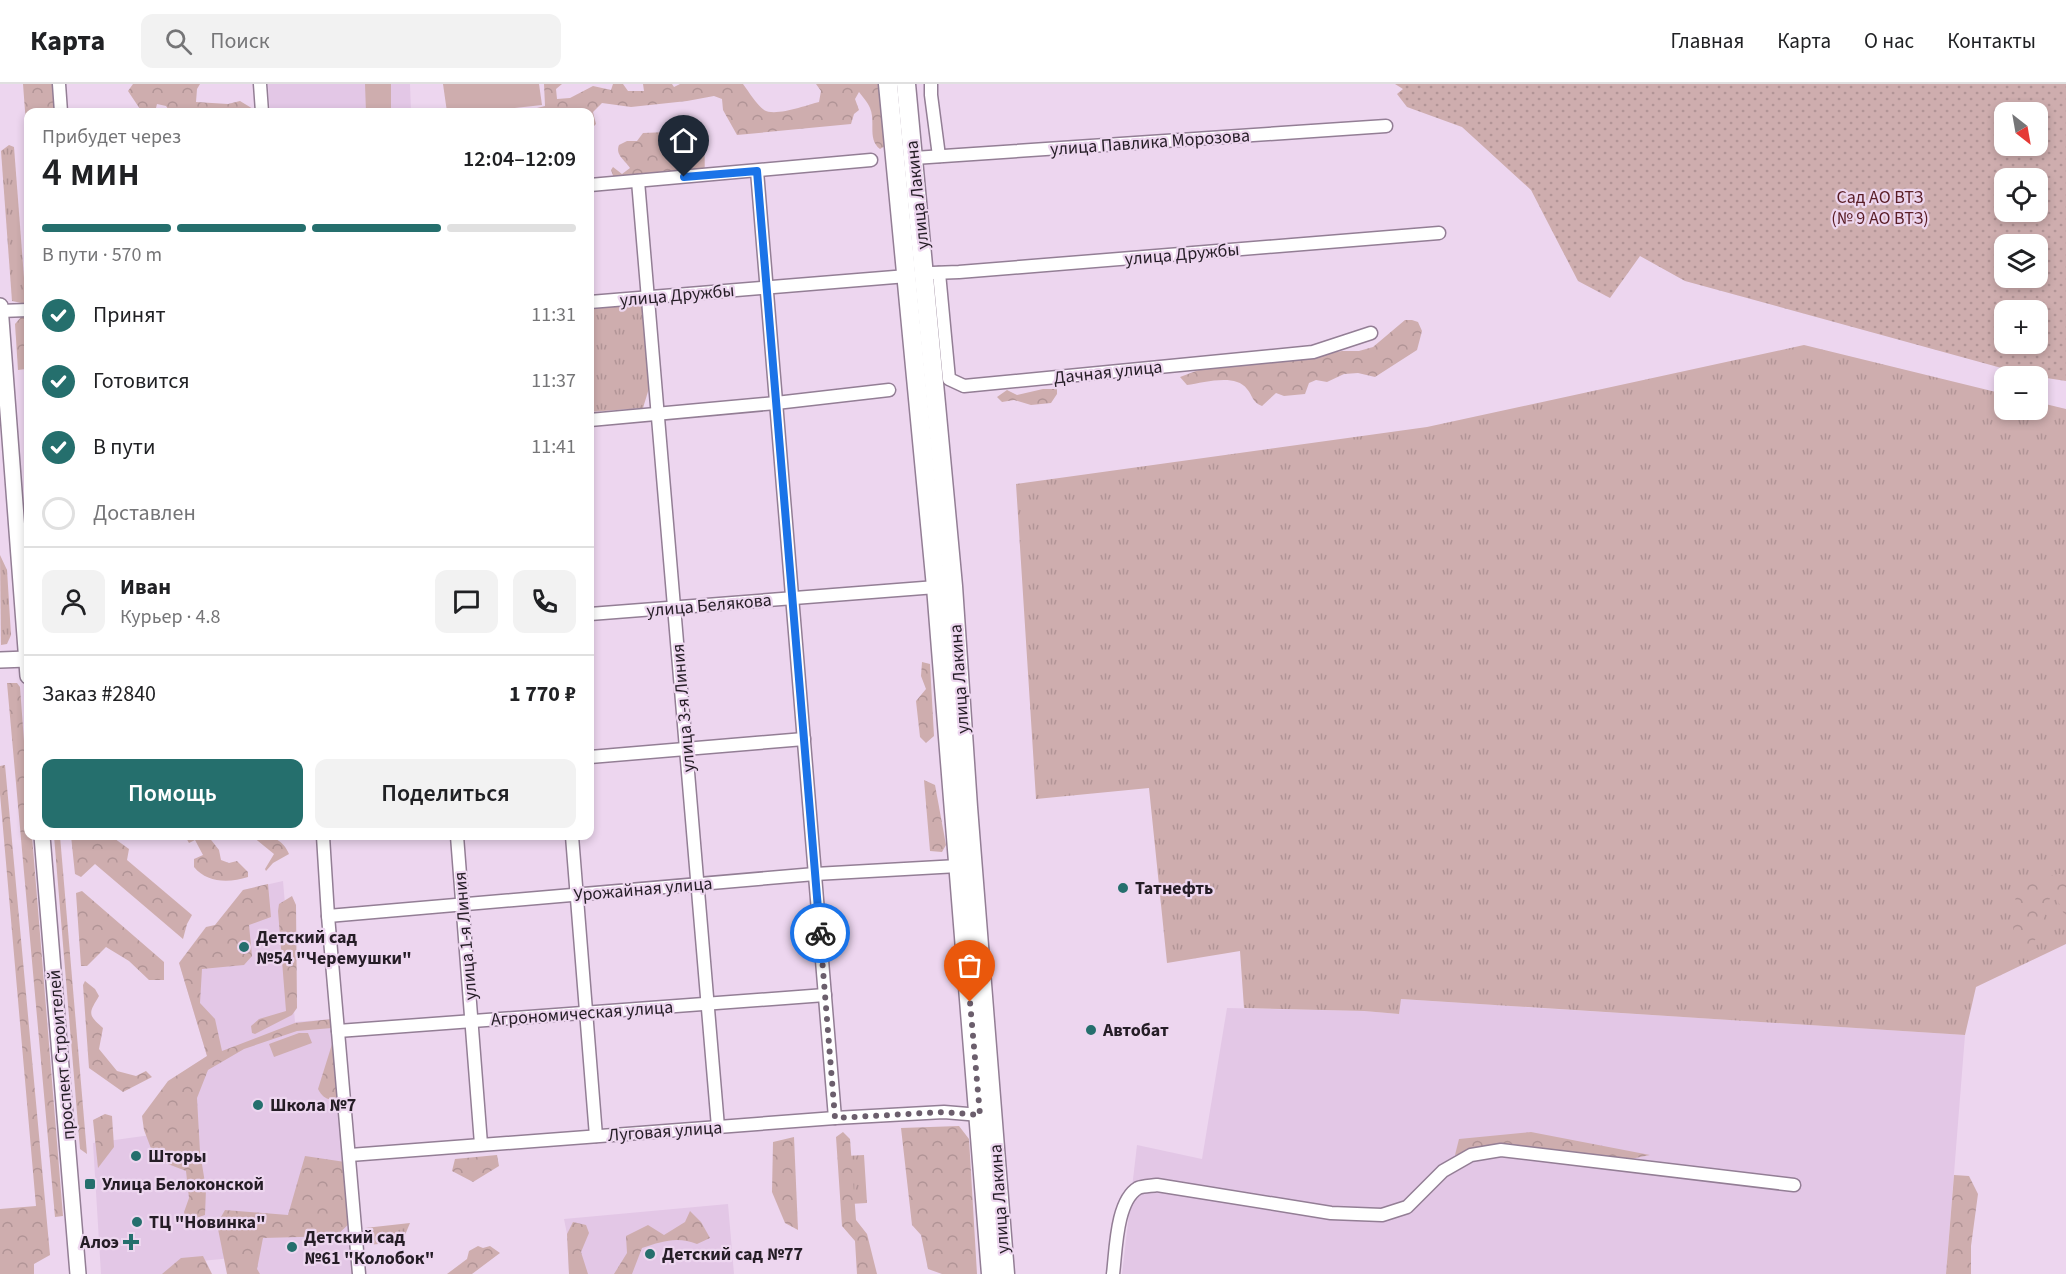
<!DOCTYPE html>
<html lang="ru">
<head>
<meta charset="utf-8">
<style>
  body { margin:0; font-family:"Source Sans 3",sans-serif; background:#f2f2f2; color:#202124; height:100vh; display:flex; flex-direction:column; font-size:22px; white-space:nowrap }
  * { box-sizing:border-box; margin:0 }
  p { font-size:20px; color:#757577 }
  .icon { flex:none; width:33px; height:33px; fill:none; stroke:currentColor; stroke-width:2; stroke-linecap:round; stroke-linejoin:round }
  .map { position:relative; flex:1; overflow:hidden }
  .details { position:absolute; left:24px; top:24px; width:570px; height:732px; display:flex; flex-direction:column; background:#fff; border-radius:12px; box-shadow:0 3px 9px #0003 }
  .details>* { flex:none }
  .needle { width:39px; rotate:149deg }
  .fabs { position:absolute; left:1994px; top:18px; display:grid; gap:12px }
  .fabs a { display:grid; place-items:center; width:54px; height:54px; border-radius:12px; background:#fff; box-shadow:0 3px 9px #0003; font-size:30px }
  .pin { position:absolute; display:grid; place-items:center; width:51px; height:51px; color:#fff; margin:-62px -26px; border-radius:50% 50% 50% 0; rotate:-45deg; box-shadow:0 0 6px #0007 }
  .pin .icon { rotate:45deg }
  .courier { position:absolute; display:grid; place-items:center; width:60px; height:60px; margin:-30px; border:4px solid #1a73e8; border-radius:50%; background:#fff; color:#222; box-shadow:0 2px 8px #0007 }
  .summary em { font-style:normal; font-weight:600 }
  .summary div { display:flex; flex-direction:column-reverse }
  .summary { display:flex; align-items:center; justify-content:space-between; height:102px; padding:0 18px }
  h1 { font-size:39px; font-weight:600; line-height:45px }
  .bar { display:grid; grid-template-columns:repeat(4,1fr); gap:9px 6px; align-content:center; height:72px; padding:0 18px }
  .bar i { height:8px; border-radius:4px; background:#e0e0e0 }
  .bar .on { background:#256f6d }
  .bar p { grid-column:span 4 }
  .line { display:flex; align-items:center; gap:15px; padding:0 18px; border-top:2px solid #e0e0e0 }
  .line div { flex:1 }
  .round { display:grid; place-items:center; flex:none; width:63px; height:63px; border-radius:12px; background:#f2f2f2 }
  ol { padding:0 18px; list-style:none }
  li { display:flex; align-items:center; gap:18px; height:66px }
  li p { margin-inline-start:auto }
  li .icon { padding:6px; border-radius:50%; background:#256f6d; color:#fff; stroke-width:4 }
  li:last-child { color:#757577 }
  li i { width:33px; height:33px; border:3px solid #e0e0e0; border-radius:50% }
  .cta { display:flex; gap:12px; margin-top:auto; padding:12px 18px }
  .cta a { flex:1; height:69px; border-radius:12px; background:#256f6d; color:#fff; font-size:24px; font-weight:600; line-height:69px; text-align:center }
  .cta a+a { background:#f2f2f2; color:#202124 }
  header { display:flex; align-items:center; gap:36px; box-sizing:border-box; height:84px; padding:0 30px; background:#fff; border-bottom:2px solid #e0e0e0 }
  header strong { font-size:28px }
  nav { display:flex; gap:33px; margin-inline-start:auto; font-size:21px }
  .search { width:420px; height:54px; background:#f2f2f2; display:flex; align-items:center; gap:15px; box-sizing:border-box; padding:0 21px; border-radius:12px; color:#757577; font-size:22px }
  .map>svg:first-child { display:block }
  .built { fill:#e3c7e6 }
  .grass { fill:url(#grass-tufts) }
  .forest { fill:url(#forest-crowns) }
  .garden { fill:url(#garden-dots); fill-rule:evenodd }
  .pitch { fill:#ceadae }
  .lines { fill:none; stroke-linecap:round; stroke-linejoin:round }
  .minor-casing { stroke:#937e95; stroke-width:15 }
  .major-casing { stroke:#937e95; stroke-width:18 }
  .highway-casing { stroke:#937e95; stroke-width:21 }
  .minor { stroke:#fff; stroke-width:12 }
  .major { stroke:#fff; stroke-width:15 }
  .highway { stroke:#fff; stroke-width:18 }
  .done { stroke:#6b5e6c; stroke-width:6; stroke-dasharray:0 10.8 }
  .route { stroke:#1a73e8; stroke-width:8 }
  .poi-dot { fill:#256f6d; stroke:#edd6ef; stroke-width:2 }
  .labels { text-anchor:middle; stroke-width:4.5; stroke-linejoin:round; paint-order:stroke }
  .street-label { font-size:18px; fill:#251d26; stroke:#edd6ef }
  .park-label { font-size:18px; fill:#591d25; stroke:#edd6ef }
  .poi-label { font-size:18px; font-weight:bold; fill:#251d26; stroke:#edd6ef; text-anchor:start }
</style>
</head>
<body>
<header>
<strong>Карта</strong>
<div class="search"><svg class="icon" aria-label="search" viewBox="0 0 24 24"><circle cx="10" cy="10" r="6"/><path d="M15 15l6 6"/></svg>Поиск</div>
<nav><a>Главная</a><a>Карта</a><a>О нас</a><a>Контакты</a></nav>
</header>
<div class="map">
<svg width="2066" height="1190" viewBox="0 0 2066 1190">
  <defs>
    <pattern id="grass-tufts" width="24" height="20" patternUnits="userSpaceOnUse" patternTransform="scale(1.5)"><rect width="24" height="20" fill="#ceadae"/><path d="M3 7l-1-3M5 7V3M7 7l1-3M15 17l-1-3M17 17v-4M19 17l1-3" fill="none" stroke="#b19496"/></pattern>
    <pattern id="forest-crowns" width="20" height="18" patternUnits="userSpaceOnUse" patternTransform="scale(1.5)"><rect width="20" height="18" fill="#ceadae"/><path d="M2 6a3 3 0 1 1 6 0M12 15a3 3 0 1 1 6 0" fill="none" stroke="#b19496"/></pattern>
    <pattern id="garden-dots" width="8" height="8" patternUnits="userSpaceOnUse" patternTransform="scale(1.5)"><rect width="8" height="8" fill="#ceadae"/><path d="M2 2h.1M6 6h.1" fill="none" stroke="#b19496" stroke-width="1.8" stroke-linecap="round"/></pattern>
  </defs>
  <rect width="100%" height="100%" fill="#edd6ef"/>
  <g class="built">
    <path d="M268 0H410L411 28H270Z"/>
    <path d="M283 797 295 938 332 935 354 1190H235L232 1174 201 1177 185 1190H101L93 1059 180 1047 174 994 207 972 181 885 243 806Z"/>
    <path d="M1400 915 1965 951 1946 1190H1122L1137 1061 1202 1075 1227 924 1364 927 1399 930Z"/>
    <path d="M728 1120 734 1190H569L567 1150 564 1135Z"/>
  </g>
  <g class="grass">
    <path d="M9 61 14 63 26 220 12 217 1 67Z"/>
    <path d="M636 216 642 222 650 301 643 324 590 328V220Z"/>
    <path d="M1804 261 2004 310V326H2037V318L2066 325V860L1976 903 1965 951 1401 915 1399 930 1364 927 1244 924 1240 867 1167 879 1149 704 1036 715 1016 400 1427 343Z"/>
    <path d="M0 471 7 486 11 551 7 560 1 561Z"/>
    <path d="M864 1071 867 1119 850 1120 846 1072Z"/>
    <path d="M410 1139 402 1158 367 1161 365 1144Z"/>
  </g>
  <g class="forest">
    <path d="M23 0H53L55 28H28V67Z"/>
    <path d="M133 0H200L197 5 196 18 228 20 240 17 258 28H170L166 22 157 20 155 28H142L128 7Z"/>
    <path d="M544 0H562L556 5 557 15 570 14 593 2 611 6 613 0H623L628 7H644L643 0H672L674 3 680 0H743C749 8 756 20 764 26 775 33 807 21 819 18L821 7 816 0H881L887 61 880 65C867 55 876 38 870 24 868 19 863 13 859 8L855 15 859 26 854 30 851 40 737 51 723 26 722 15 714 12 687 17 631 23 602 19 593 28 596 40 590 46V60V28H529V26L545 22Z"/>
    <path d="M668 48C675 48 687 46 693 49 708 56 704 77 705 90L615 97 611 86 613 83 622 90 630 84C625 76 615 71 619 61L627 57H637L643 49Z"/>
    <path d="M22 232 28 235V281L26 285 18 286 15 240Z"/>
    <path d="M1405 236H1412L1418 238 1422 247 1417 266 1375 293 1358 289 1344 290 1327 298 1316 296 1309 299 1305 310 1284 312 1276 309 1262 322C1252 318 1253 312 1247 305 1235 289 1204 299 1187 301L1180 293 1204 284 1289 277 1342 267H1359L1373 263Z"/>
    <path d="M1043 305H1057V310L1051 319 1031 321 1014 316 1002 318 997 313 1007 306 1017 311Z"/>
    <path d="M922 578 930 580 934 652 926 659 920 653 916 617 926 605 921 592Z"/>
    <path d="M7 599H17L20 603 28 711V752H32L63 1132 55 1133Z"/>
    <path d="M5 681 50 1171 34 1180V1190H0V1125L36 1122 0 710V682Z"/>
    <path d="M924 696 935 701 946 761 942 768 930 767Z"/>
    <path d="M54 752H60L87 1070 80 1065Z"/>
    <path d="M71 752H111L129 765 127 776 192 831 187 840 183 855 95 780 81 793 75 790Z"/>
    <path d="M185 752H208L219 766 221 776 229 779 237 777 248 788V793C229 799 207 799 194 783V775L203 771 195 756 189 759Z"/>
    <path d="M252 752C268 751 282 753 289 770L273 779 266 787 265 785 274 770Z"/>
    <path d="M2060 790 2066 793V834L2054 809C2042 824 2048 825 2042 840 2039 850 2034 858 2029 866H2023L2016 861 2012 836 2018 799Z"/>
    <path d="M268 800 271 833 249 841 252 872 244 881 202 885 200 919 215 935 222 967 295 939 332 935V944L297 947 244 965 208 986 197 1014 200 1068 206 1105 205 1131 187 1137 184 1128 189 1114 186 1087 155 1075 144 1046 142 1032 168 997 207 972 179 879 206 843 215 841 243 806Z"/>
    <path d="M82 807 164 878V896H149L129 877 106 863 87 882H81L76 809Z"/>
    <path d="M292 812 296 821 297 924 292 931 255 950 252 949 251 942 259 935 286 927 278 827 279 820Z"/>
    <path d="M85 897 95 905 99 912C89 929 87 930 103 944L99 965 117 987 136 992 146 987 152 993 123 1008 89 984 83 901Z"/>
    <path d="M333 957 339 1012C330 1018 323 1015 318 1005Z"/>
    <path d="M105 1030 112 1032 114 1063 98 1084 93 1036Z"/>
    <path d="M959 1042 969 1055 977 1190H942L928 1185 921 1151 912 1141 901 1044Z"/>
    <path d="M843 1048 850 1055 856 1136 867 1150 877 1190H857L855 1157 842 1142 836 1053Z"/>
    <path d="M1531 1048 1650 1071 1621 1077 1499 1063 1455 1071 1459 1055Z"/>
    <path d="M794 1053 798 1146 785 1139 772 1108 773 1058Z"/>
    <path d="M497 1071 499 1082 473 1098 452 1087 455 1075Z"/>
    <path d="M305 1072 345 1078 351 1138 336 1152 263 1154 257 1185 260 1190H227L217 1140 225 1126 288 1131Z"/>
    <path d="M1954 1091 1969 1092 1978 1110 1971 1162V1190H1946Z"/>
    <path d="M690 1127 701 1138 710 1154 697 1160C678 1152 662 1157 642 1164L632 1190H614L627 1169 626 1152 648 1141 664 1151 685 1138Z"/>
    <path d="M573 1138 586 1141 589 1149 581 1168 588 1190H569L567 1150Z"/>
    <path d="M478 1162 483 1164 490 1162 500 1169 472 1190H447L467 1175 469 1167Z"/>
    <path d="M203 1172 212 1190H162L181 1174Z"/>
  </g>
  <path class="garden" d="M1395 0H2066V297L2027 291 1685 197 1640 172 1610 214 1578 197 1531 106 1462 43 1407 23 1397 10 1403 5ZM2004 28H2037V62H2004ZM2004 94H2037V128H2004ZM2004 160H2037V194H2004ZM2004 226H2037V260H2004Z"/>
  <g class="pitch">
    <path d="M365 0H391V28H366Z"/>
    <path d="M443 0H539L542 21 480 28H447Z"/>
    <path d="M299 949H308L312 959 274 973 269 960Z"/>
  </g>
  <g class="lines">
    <g class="minor-casing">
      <g id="minor">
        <path d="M59 0 61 28"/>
        <path d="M260 0 262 28"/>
        <path d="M931 0V11L939 72"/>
        <path d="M914 74 1386 42"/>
        <path d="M757 87 835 1034"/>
        <path d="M638 97 718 1043"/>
        <path d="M590 101 871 76"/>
        <path d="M932 189 959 188 1439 149"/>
        <path d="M939 189 949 295 964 302 1313 268 1371 249"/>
        <path d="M590 218 907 192"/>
        <path d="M0 227 28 226"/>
        <path d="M590 336 776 319 889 306"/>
        <path d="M590 530 936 503"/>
        <path d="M590 673 804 655"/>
        <path d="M323 752 328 832 359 1190"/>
        <path d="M457 752 481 1060"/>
        <path d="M572 752 596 1052"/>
        <path d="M328 832 815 790 958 782"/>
        <path d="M338 947 825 911"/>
        <path d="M350 1071 835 1034 944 1028 980 1031"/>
        <path d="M1113 1190C1116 1167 1116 1117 1138 1104 1143 1102 1151 1102 1157 1101L1331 1129 1382 1131 1407 1123 1443 1087 1471 1071 1501 1066 1794 1101"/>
      </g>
    </g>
    <g class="major-casing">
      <g id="major">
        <path d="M0 222 28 592"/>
        <path d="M0 576 27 575"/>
        <path d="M42 752 78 1190"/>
      </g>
    </g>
    <g class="highway-casing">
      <g id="highway">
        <path d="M888 0 936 503 991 1190"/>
        <path d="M906 0 953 502 968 723 1005 1190"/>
      </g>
    </g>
    <use href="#minor" class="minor"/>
    <use href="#major" class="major"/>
    <use href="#highway" class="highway"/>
  </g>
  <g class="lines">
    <path class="done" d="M820 849 835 1034 944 1028 980 1031 970 918"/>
    <path class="route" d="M684 93 757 87 820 849"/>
  </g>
  <g class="poi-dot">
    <circle cx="1123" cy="804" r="6"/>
    <circle cx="244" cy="863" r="6"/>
    <circle cx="1091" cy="946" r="6"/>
    <circle cx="258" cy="1021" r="6"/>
    <circle cx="136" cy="1072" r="6"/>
    <rect x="84" y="1094" width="12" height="12" rx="3"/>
    <circle cx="137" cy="1138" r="6"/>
    <path d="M128 1149h6v6h6v6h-6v6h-6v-6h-6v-6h6z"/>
    <circle cx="292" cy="1163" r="6"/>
    <circle cx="650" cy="1170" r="6"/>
  </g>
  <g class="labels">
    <g class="street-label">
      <text transform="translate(1150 58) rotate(-4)" y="6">улица Павлика Морозова</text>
      <text transform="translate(917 111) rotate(-96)" y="6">улица Лакина</text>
      <text transform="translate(1182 170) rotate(-5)" y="6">улица Дружбы</text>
      <text transform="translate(677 211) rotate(-5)" y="6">улица Дружбы</text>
      <text transform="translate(1108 288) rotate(-6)" y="6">Дачная улица</text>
      <text transform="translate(709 521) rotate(-5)" y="6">улица Белякова</text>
      <text transform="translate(959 595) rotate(-94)" y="6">улица Лакина</text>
      <text transform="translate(683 624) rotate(-95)" y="6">улица 3-я Линия</text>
      <text transform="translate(643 805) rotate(-5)" y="6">Урожайная улица</text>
      <text transform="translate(465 852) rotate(-95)" y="6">улица 1-я Линия</text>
      <text transform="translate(582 929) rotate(-4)" y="6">Агрономическая улица</text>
      <text transform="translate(61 971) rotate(-95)" y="6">проспект Строителей</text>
      <text transform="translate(665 1047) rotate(-4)" y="6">Луговая улица</text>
      <text transform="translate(999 1115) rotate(-94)" y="6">улица Лакина</text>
    </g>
    <g class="park-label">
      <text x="1880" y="119">Сад АО ВТЗ<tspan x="1880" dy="21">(№ 9 АО ВТЗ)</tspan></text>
    </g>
    <g class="poi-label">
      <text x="1135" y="810">Татнефть</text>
      <text x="256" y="859">Детский сад<tspan x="256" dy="21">№54 "Черемушки"</tspan></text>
      <text x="1103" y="952">Автобат</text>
      <text x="270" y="1027">Школа №7</text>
      <text x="148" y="1078">Шторы</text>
      <text x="102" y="1106">Улица Белоконской</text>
      <text x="149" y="1144">ТЦ "Новинка"</text>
      <text x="304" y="1159">Детский сад<tspan x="304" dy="21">№61 "Колобок"</tspan></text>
      <text x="119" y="1164" text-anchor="end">Алоэ</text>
      <text x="662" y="1176">Детский сад №77</text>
    </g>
  </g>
</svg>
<div class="fabs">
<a><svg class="needle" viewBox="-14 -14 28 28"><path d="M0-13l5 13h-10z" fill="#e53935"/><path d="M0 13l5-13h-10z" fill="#757577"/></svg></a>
<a><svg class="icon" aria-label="locate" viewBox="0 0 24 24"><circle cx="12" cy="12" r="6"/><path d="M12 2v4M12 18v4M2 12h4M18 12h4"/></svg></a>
<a><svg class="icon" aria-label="layers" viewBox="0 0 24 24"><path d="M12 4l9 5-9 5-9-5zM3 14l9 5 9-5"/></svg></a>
<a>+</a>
<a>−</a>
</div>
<div class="pin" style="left:970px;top:918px;background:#ea580c"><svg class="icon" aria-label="bag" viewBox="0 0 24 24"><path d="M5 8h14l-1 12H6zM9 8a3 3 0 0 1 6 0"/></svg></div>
<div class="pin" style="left:684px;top:93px;background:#1f2937"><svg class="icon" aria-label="home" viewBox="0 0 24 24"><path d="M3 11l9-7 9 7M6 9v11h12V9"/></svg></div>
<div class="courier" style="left:820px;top:849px"><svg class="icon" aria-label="bike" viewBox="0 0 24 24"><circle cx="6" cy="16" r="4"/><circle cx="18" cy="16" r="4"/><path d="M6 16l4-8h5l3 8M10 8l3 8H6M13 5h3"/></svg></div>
<section class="details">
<div class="summary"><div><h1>4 мин</h1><p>Прибудет через</p></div><em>12:04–12:09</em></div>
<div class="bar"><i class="on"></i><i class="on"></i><i class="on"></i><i></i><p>В пути · 570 m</p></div>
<ol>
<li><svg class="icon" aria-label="check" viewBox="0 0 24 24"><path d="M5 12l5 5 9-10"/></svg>Принят<p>11:31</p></li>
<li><svg class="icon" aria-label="check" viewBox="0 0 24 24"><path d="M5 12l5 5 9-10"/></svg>Готовится<p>11:37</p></li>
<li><svg class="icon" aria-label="check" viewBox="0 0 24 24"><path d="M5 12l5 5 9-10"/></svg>В пути<p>11:41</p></li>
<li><i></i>Доставлен</li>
</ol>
<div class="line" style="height:108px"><a class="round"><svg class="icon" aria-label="person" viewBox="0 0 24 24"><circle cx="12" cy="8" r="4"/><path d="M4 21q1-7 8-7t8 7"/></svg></a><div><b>Иван</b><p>Курьер · 4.8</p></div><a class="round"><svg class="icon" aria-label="chat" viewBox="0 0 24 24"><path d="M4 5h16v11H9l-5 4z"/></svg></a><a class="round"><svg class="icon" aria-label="phone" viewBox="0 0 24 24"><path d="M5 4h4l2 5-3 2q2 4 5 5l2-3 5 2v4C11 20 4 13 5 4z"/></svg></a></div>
<div class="line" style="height:78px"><div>Заказ #2840</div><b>1 770 ₽</b></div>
<div class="cta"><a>Помощь</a><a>Поделиться</a></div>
</section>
</div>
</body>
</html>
